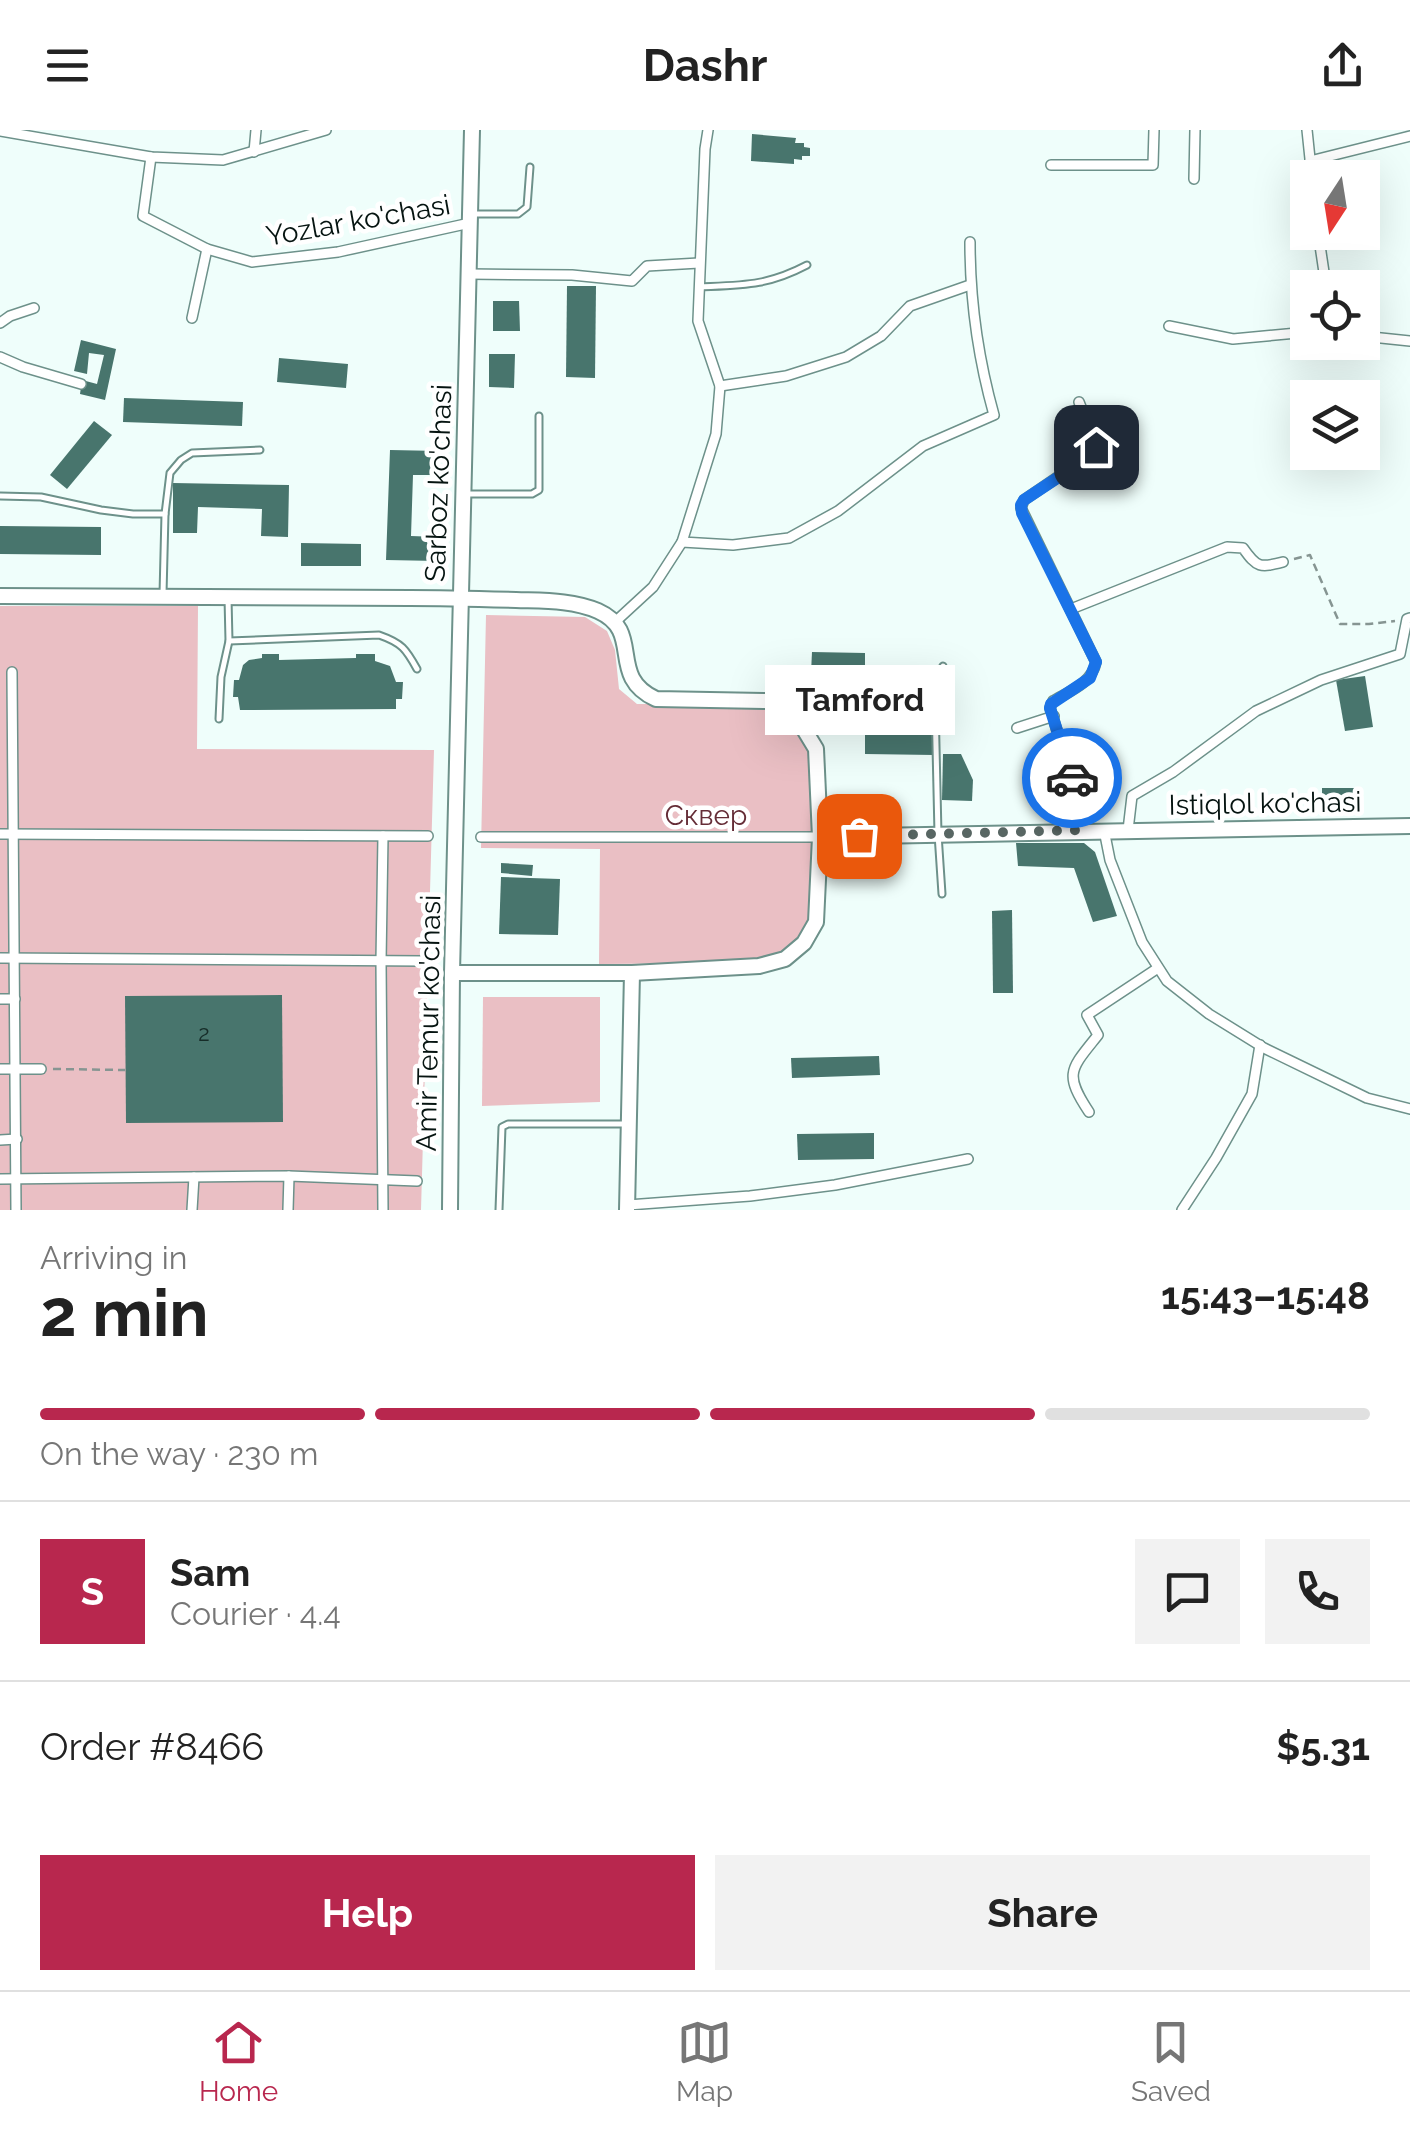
<!DOCTYPE html>
<html lang="en">
<head>
<meta charset="utf-8">
<style>
  body { margin:0; font-family:Raleway,sans-serif; background:#f2f2f2; color:#222; height:100vh; display:flex; flex-direction:column; font-size:38px; white-space:nowrap }
  * { box-sizing:border-box; margin:0 }
  p { font-size:32px; color:#767676 }
  .icon { flex:none; width:55px; height:55px; fill:none; stroke:currentColor; stroke-width:2; stroke-linecap:round; stroke-linejoin:round }
  .map { position:relative; height:1080px; overflow:hidden }
  .details { display:flex; flex-direction:column; background:#fff; flex:1 }
  .details>* { flex:none }
  .needle { width:65px; rotate:192deg }
  .buttons { position:absolute; left:1290px; top:30px; display:grid; gap:20px }
  .buttons a { display:grid; place-items:center; width:90px; height:90px; border-radius:0px; background:#fff; box-shadow:0 10px 40px #0002; font-size:50px }
  .pin { position:absolute; display:grid; place-items:center; width:85px; height:85px; color:#fff; margin:-42px; border-radius:20px; box-shadow:0 5px 15px #0006 }
  .courier { position:absolute; display:grid; place-items:center; width:100px; height:100px; margin:-50px; border:8px solid #1a73e8; border-radius:50%; background:#fff; color:#222; box-shadow:0 2px 12px #0007 }
  .bubble { position:absolute; height:70px; border-radius:0px; background:#fff; box-shadow:0 10px 40px #0002; font-size:32px; font-weight:700; line-height:70px; text-align:center }
  .head em { font-style:normal; font-weight:700 }
  .head div { display:flex; flex-direction:column-reverse }
  .head { display:flex; align-items:center; justify-content:space-between; height:170px; padding:0 40px }
  h1 { font-size:65px; font-weight:700; line-height:75px }
  .bar { display:grid; grid-template-columns:repeat(4,1fr); gap:15px 10px; align-content:center; height:120px; padding:0 40px }
  .bar i { height:12px; border-radius:8px; background:#e0e0e0 }
  .bar .active { background:#b8274e }
  .bar p { grid-column:span 4 }
  .line { display:flex; align-items:center; gap:25px; padding:0 40px; border-top:2px solid #e0e0e0 }
  .line div { flex:1 }
  .round { display:grid; place-items:center; flex:none; width:105px; height:105px; border-radius:0px; background:#f2f2f2 }
  .button { display:flex; gap:20px; margin-top:auto; padding:20px 40px }
  .button a { flex:1; height:115px; border-radius:0px; background:#b8274e; color:#fff; font-size:40px; font-weight:700; line-height:115px; text-align:center }
  .button a+a { background:#f2f2f2; color:#222 }
  header { display:flex; justify-content:space-between; align-items:center; height:130px; padding:0 40px; background:#fff; font-size:45px; font-weight:700 }
  .tabs { display:flex; justify-content:space-around; align-items:center; height:140px; border-top:2px solid #e0e0e0; background:#fff; font-size:28px; color:#767676 }
  .tabs a { display:grid; justify-items:center; gap:5px }
  .tabs .active { color:#b8274e }
  .map>svg:first-child { display:block }
  .green { fill:#eabfc4 }
  .building { fill:#48756d }
  .lines { fill:none; stroke-linecap:round; stroke-linejoin:round }
  .lane-casing { stroke:#6d918a; stroke-width:9 }
  .street-casing { stroke:#6d918a; stroke-width:12 }
  .secondary-casing { stroke:#6d918a; stroke-width:18 }
  .path { stroke:#869592; stroke-width:2.5; stroke-dasharray:8 5; stroke-linecap:butt }
  .lane { stroke:#fff; stroke-width:5 }
  .street { stroke:#fff; stroke-width:9 }
  .secondary { stroke:#fff; stroke-width:14 }
  .done { stroke:#586663; stroke-width:10; stroke-dasharray:0 18 }
  .route { stroke:#1a73e8; stroke-width:12 }
  .labels { text-anchor:middle; stroke-width:9; stroke-linejoin:round; paint-order:stroke }
  .number-label { font-size:22px; fill:#162c28 }
  .street-label { font-size:28px; fill:#061411; stroke:#fff }
  .park-label { font-size:28px; fill:#652d37; stroke:#fff }
</style>
</head>
<body>
<header><svg class="icon" aria-label="menu" viewBox="0 0 24 24"><path d="M4 6h16M4 12h16M4 18h16"/></svg>Dashr<svg class="icon" aria-label="share" viewBox="0 0 24 24"><path d="M12 15V3M7 8l5-5 5 5M5 13v7h14v-7"/></svg></header>
<div class="map">
<svg width="1410" height="1080" viewBox="0 0 1410 1080">
  <rect width="100%" height="100%" fill="#effefb"/>
  <g class="green">
    <path d="M0 476H198L197 619 434 620 421 1080H0Z"/>
    <path d="M486 485 585 487 607 501 615 520 619 559 637 574H761L802 603 819 645 812 789 795 817 755 833 599 834 600 719 481 718Z"/>
    <path d="M483 867H600V972L482 976Z"/>
  </g>
  <g class="building">
    <path d="M752 4 796 8 795 13H804V17L810 18V26H802V30L794 29V34L751 31Z"/>
    <path d="M567 156H596L595 248 566 247Z"/>
    <path d="M493 171H519L520 201H493Z"/>
    <path d="M81 210 116 219 105 270 80 264 82 250 97 254 104 225 89 223 87 244 74 241Z"/>
    <path d="M489 224H515L514 258 489 257Z"/>
    <path d="M279 228 348 234 346 258 277 252Z"/>
    <path d="M124 268 243 272 242 296 123 292Z"/>
    <path d="M94 291 112 305 67 359 50 345Z"/>
    <path d="M390 320 440 321V345H413L411 406 438 407V431L386 430Z"/>
    <path d="M173 353 289 355 288 407 261 406 262 379 198 377 197 403H173Z"/>
    <path d="M0 396 101 397V425L0 424Z"/>
    <path d="M301 413 361 414V436H301Z"/>
    <path d="M812 522 865 523V544L811 543Z"/>
    <path d="M262 524H279V530L356 528V524H375V531L390 536 396 552H403L402 569H396V579L240 580 238 567H233L234 550H239L243 535 249 530 262 528Z"/>
    <path d="M1365 546 1373 597 1345 601 1336 550Z"/>
    <path d="M860 556H882L881 603 934 604V625L865 624V602H859Z"/>
    <path d="M943 624H961L973 650 972 671 942 670Z"/>
    <rect x="1322" y="658" width="34" height="14"/>
    <path d="M1016 713H1084L1095 722 1117 786 1093 792 1074 738 1018 736Z"/>
    <path d="M501 733 533 735 532 746 501 743Z"/>
    <path d="M501 747 560 749 558 805 499 804Z"/>
    <path d="M1012 780 1013 863H993L992 781Z"/>
    <path d="M282 865 283 992 126 993 125 866Z"/>
    <path d="M879 926 880 945 792 948 791 928Z"/>
    <path d="M874 1003V1029L798 1030 797 1004Z"/>
  </g>
  <g class="lines">
    <g class="lane-casing">
      <g id="lane">
        <path d="M472 84H518L527 77 530 37"/>
        <path d="M699 157C743 155 767 156 807 135"/>
        <path d="M467 364H532L539 360V286"/>
        <path d="M0 366 41 367 101 380 133 384H165"/>
        <path d="M163 464 165 384 170 343 181 330 192 323 260 320"/>
        <path d="M229 511 379 505C402 513 406 519 417 539"/>
        <path d="M219 589 221 547 229 511 228 468"/>
        <path d="M942 764 938 704 935 572 936 551 943 536"/>
        <path d="M499 1080 502 997 508 994H625"/>
      </g>
    </g>
    <g class="street-casing">
      <g id="street">
        <path d="M1307 0 1312 48"/>
        <path d="M0 1 151 27 223 30 326 0"/>
        <path d="M254 22 256 0"/>
        <path d="M151 27 143 86 207 119 252 132 338 122 470 93"/>
        <path d="M1310 31 1410 6"/>
        <path d="M1051 35H1153L1154 0"/>
        <path d="M1194 49 1195 0"/>
        <path d="M1318 102 1325 149V158"/>
        <path d="M469 144 572 145 632 151 647 136 699 133"/>
        <path d="M192 188 207 119"/>
        <path d="M0 193 10 186 34 178"/>
        <path d="M1169 196 1233 209 1308 202"/>
        <path d="M1362 206 1410 211"/>
        <path d="M0 227 23 237 81 254"/>
        <path d="M720 256 786 246 846 227 881 206 910 176 970 155"/>
        <path d="M1079 272 1097 317 1096 321 1024 370 1021 378 1096 532C1092 553 1070 561 1053 571L1050 578 1079 673 1084 700"/>
        <path d="M682 412 733 415 789 408 838 381 923 316 994 285C978 228 970 172 970 112"/>
        <path d="M1071 479 1227 417 1243 418C1257 438 1260 438 1283 432"/>
        <path d="M615 492 653 457 682 412 716 304 720 256 698 191 705 19 708 0"/>
        <path d="M12 542 16 1080"/>
        <path d="M1017 598 1054 586"/>
        <path d="M1104 700 1110 730 1142 812 1167 851 1209 884 1264 918 1367 968 1410 979"/>
        <path d="M1128 700 1132 666 1173 642 1256 581 1321 550 1400 524 1407 489 1410 488"/>
        <path d="M0 704 428 706"/>
        <path d="M481 707H820"/>
        <path d="M0 828 423 831"/>
        <path d="M0 869H15"/>
        <path d="M0 939H41"/>
        <path d="M1089 982C1063 943 1071 939 1098 905L1087 885 1158 838"/>
        <path d="M0 1010 17 1009"/>
        <path d="M0 1049 289 1046 417 1051"/>
        <path d="M628 1075 750 1066 835 1055 968 1029"/>
        <path d="M192 1080 194 1047"/>
        <path d="M288 1080 289 1046"/>
        <path d="M383 1080 381 831 383 706"/>
        <path d="M1182 1080 1216 1028 1252 964 1260 915"/>
      </g>
    </g>
    <g class="secondary-casing">
      <g id="secondary">
        <path d="M0 466C137 467 273 467 410 468 445 468 481 469 516 470 544 471 572 470 598 481 645 502 606 546 656 569L767 571 796 586 816 619 820 707 816 792 804 813 785 829 759 836 632 843H452"/>
        <path d="M820 707 1410 696"/>
        <path d="M450 1080 452 843 472 0"/>
        <path d="M627 1080 632 843"/>
      </g>
    </g>
    <g class="path">
      <path d="M1294 429 1310 425 1340 494H1369L1395 491"/>
      <path d="M53 939 125 940"/>
    </g>
    <use href="#lane" class="lane"/>
    <use href="#street" class="street"/>
    <use href="#secondary" class="secondary"/>
  </g>
  <g class="lines">
    <path class="done" d="M859 706 1084 700 1072 648"/>
    <path class="route" d="M1072 648 1050 578 1051 574 1090 548 1096 532 1022 383 1021 375 1024 370 1092 325 1096 317"/>
  </g>
  <g class="labels">
    <g class="number-label">
      <text x="204" y="911">2</text>
    </g>
    <g class="street-label">
      <text transform="translate(358 90) rotate(-10)" y="10">Yozlar ko'chasi</text>
      <text transform="translate(438 353) rotate(-88)" y="10">Sarboz ko'chasi</text>
      <text transform="translate(1265 673) rotate(-1)" y="10">Istiqlol ko'chasi</text>
      <text transform="translate(428 893) rotate(-89)" y="10">Amir Temur ko'chasi</text>
    </g>
    <g class="park-label">
      <text x="706" y="695">Сквер</text>
    </g>
  </g>
</svg>
<div class="buttons">
<a><svg class="needle" viewBox="-14 -14 28 28"><path d="M0-13l5 13h-10z" fill="#e53935"/><path d="M0 13l5-13h-10z" fill="#767676"/></svg></a>
<a><svg class="icon" aria-label="locate" viewBox="0 0 24 24"><circle cx="12" cy="12" r="6"/><path d="M12 2v4M12 18v4M2 12h4M18 12h4"/></svg></a>
<a><svg class="icon" aria-label="layers" viewBox="0 0 24 24"><path d="M12 4l9 5-9 5-9-5zM3 14l9 5 9-5"/></svg></a>
</div>
<div class="pin" style="left:859px;top:706px;background:#ea580c"><svg class="icon" aria-label="bag" viewBox="0 0 24 24"><path d="M5 8h14l-1 12H6zM9 8a3 3 0 0 1 6 0"/></svg></div>
<div class="pin" style="left:1096px;top:317px;background:#1f2937"><svg class="icon" aria-label="home" viewBox="0 0 24 24"><path d="M3 11l9-7 9 7M6 9v11h12V9"/></svg></div>
<div class="courier" style="left:1072px;top:648px"><svg class="icon" aria-label="car" viewBox="0 0 24 24"><path d="M5 17H2v-5l4-1 3-4h7l3 4 3 1v5h-3M9 17h6M6 11h13"/><circle cx="7" cy="17" r="2"/><circle cx="17" cy="17" r="2"/></svg></div>
<div class="bubble" style="left:765px;top:535px;width:190px">Tamford</div>
</div>
<section class="details">
<div class="head"><div><h1>2 min</h1><p>Arriving in</p></div><em>15:43–15:48</em></div>
<div class="bar"><i class="active"></i><i class="active"></i><i class="active"></i><i></i><p>On the way · 230 m</p></div>
<div class="line" style="height:180px"><b class="round" style="background:#b8274e;color:#fff">S</b><div><b>Sam</b><p>Courier · 4.4</p></div><a class="round"><svg class="icon" aria-label="chat" viewBox="0 0 24 24"><path d="M4 5h16v11H9l-5 4z"/></svg></a><a class="round"><svg class="icon" aria-label="phone" viewBox="0 0 24 24"><path d="M5 4h4l2 5-3 2q2 4 5 5l2-3 5 2v4C11 20 4 13 5 4z"/></svg></a></div>
<div class="line" style="height:130px"><div>Order #8466</div><b>$5.31</b></div>
<div class="button"><a>Help</a><a>Share</a></div>
</section>
<nav class="tabs">
<a class="active"><svg class="icon" aria-label="home" viewBox="0 0 24 24"><path d="M3 11l9-7 9 7M6 9v11h12V9"/></svg>Home</a>
<a><svg class="icon" aria-label="map" viewBox="0 0 24 24"><path d="M3 6l6-2 6 2 6-2v14l-6 2-6-2-6 2zM9 4v14M15 6v14"/></svg>Map</a>
<a><svg class="icon" aria-label="saved" viewBox="0 0 24 24"><path d="M7 4h10v16l-5-4-5 4z"/></svg>Saved</a>
</nav>
</body>
</html>
